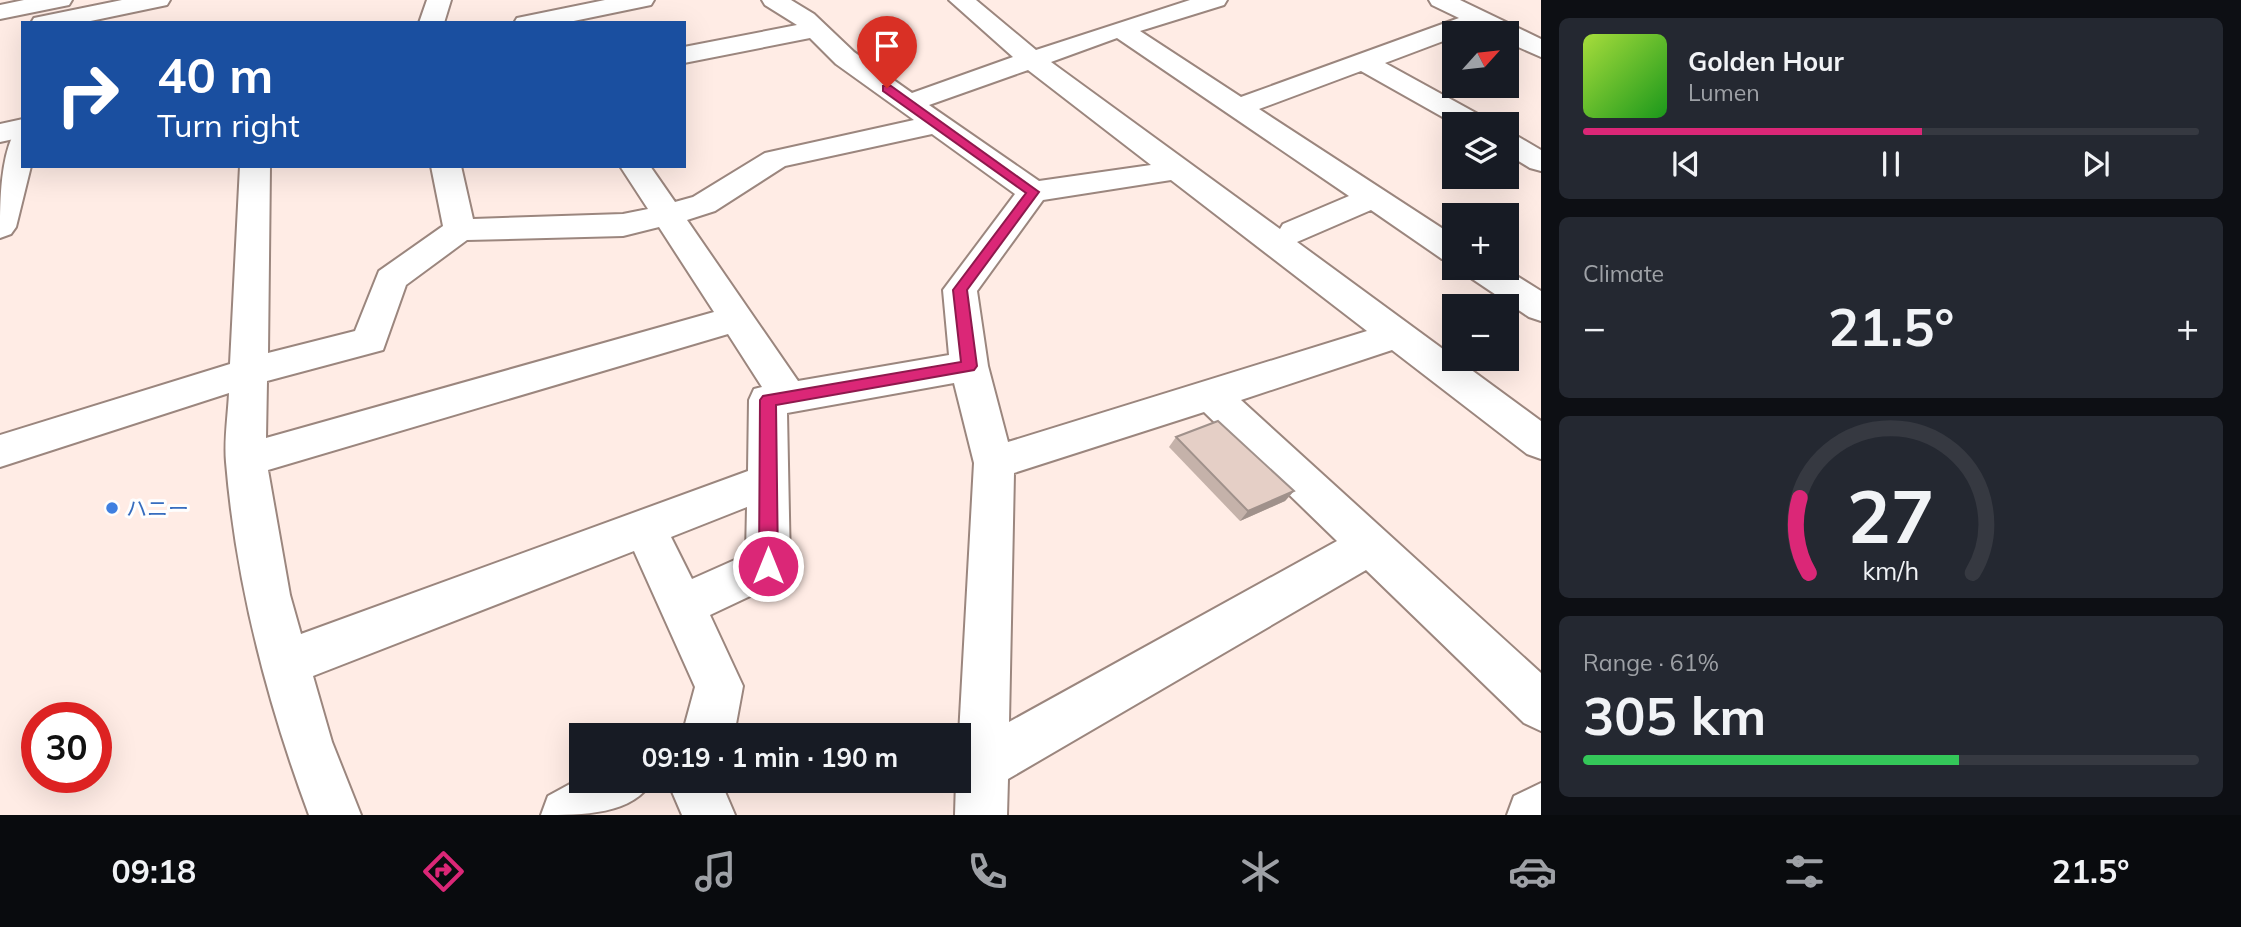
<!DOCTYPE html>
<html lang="en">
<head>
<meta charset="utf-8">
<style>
	body { margin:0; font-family:Mulish,"Noto Sans JP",sans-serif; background:#242831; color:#f1f3f6; height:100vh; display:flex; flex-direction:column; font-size:26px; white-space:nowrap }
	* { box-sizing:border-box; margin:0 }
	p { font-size:23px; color:#9ea1a6 }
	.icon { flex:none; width:38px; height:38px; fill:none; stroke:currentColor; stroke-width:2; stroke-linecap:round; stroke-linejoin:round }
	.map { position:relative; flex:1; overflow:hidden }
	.sheet { display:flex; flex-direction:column; gap:18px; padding:18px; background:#0d0f14; width:700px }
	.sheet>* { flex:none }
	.guide { position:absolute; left:21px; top:21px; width:665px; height:147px; border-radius:0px; box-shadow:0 7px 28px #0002; background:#1a4fa0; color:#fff; overflow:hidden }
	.needle { width:46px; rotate:63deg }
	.fabs { position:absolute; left:1442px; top:21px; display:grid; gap:14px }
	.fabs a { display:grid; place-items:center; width:77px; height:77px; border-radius:0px; background:#171b24; box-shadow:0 7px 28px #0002; font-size:35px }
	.speed { position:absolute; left:21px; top:702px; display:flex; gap:14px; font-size:35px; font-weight:700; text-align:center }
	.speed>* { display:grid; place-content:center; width:91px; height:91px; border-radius:50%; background:#171b24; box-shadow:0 7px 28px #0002; line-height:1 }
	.speed .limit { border:10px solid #d22; background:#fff; color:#111 }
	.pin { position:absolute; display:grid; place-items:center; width:60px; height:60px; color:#fff; margin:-72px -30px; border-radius:50% 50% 50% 0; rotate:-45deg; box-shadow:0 0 7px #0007 }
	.pin .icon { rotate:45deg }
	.me { position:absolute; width:77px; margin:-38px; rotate:0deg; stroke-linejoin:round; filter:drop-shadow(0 0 5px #0008) }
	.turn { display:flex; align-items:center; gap:24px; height:147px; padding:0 21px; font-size:32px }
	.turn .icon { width:91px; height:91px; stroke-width:2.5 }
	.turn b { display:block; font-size:49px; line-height:60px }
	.big { font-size:52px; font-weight:700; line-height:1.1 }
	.sheet .card { flex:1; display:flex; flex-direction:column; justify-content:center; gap:10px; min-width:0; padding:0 24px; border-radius:10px; background:#242831 }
	.sheet .dial { align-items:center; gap:0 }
	.dial svg { height:182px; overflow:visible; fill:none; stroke:#363941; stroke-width:7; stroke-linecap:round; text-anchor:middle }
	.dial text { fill:#f1f3f6; stroke:none }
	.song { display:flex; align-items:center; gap:21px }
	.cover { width:84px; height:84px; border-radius:10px; background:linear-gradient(135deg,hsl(80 70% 55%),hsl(120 70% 35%)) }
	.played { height:7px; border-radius:4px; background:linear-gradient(90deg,#db2777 55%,#363941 55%) }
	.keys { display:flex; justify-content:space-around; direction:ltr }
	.heat { display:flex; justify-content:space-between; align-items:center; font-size:38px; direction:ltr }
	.charge { height:10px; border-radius:5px; background:linear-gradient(90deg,#34c759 61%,#363941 0) }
	.trip { position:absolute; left:569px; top:723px; width:402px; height:70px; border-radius:0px; background:#171b24; box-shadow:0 7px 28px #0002; font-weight:700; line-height:70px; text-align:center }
	.dock { display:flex; height:112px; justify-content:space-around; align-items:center; background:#090b0e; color:#9ea1a6 }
	.dock .icon { width:49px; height:49px }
	.dock .current { color:#db2777 }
	.dock b { font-size:32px; color:#f1f3f6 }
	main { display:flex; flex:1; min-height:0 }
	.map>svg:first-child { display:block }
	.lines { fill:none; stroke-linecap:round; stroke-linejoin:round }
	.minor-casing { stroke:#9b867e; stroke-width:4 }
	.major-casing { stroke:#9b867e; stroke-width:4 }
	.highway-casing { stroke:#9b867e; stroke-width:4 }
	.minor { fill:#fff; fill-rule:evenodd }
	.major { fill:#fff; fill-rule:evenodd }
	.highway { fill:#fff; fill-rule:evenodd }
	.wall { fill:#c5b2aa }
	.shaded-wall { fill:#a0918b }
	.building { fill:#e5cfc6; stroke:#a0918b; stroke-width:2 }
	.route { fill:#db2777; stroke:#8e194d; stroke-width:2 }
	.shop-dot { fill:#3f7fe0; stroke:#fefefe; stroke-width:2.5 }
	.labels { text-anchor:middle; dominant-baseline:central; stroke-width:6; stroke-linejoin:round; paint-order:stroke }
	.shop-label { font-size:21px; fill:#366cbe; stroke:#fefefe; text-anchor:start }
</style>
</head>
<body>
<main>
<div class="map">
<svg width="1541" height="815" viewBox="0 0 1541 815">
	<rect width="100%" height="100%" fill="#ffece5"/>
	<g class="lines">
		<!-- minor casing -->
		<g class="minor-casing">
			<path id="minor" d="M427 0H451L444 23H419Z
				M605 0H654L651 5 564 23H514L517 18Z
				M762 0H791L814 14 854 52 912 93 1013 57 949 0H976L1036 50 1190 0H1227L1224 5 1140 31 1241 97 1459 18 1432 5 1429 0H1460L1541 39V57L1507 42V33H1489L1479 28 1465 33H1454V37L1385 63 1485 118 1489 124H1455L1361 71 1259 109 1454 236V262L1442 259 1371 210 1297 242 1541 421V459L1527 454 1392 350 1241 400 1541 673V731L1524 723 1366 570 1008 779 1007 815H955L956 780H959V735L974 463 954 383 787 413 790 566 784 580 710 615 743 686 734 735H682L695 687 634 551 313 676 332 742 361 815H309C267 702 236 583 226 462 224 440 228 415 229 393L0 467V435L230 364 240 166H270L268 353 355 331 379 271 443 226 431 166H461L473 219 623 214 648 209 620 166H650L675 202 693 197 765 153 914 120 836 64 810 38 684 63V47L797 25 765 5ZM1117 38 1349 196 1283 224 1280 229 1051 62ZM1028 70 1151 165 1039 181 929 105ZM932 134 1015 194 943 290 949 355 798 381 687 220 715 211 785 166ZM1171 180 1367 331 1008 442 988 366 977 291 1043 200ZM659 227 714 312 266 438 267 381 383 350 406 285 467 240 623 236ZM728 334 762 387 754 389 749 400 748 471 301 634 290 595 268 470ZM1204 412 1337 541 1009 722 1014 473ZM747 507 746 555 692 579 671 537Z
				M23 119V137L0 142V124Z
				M1507 133 1517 136 1541 150V171L1530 168 1507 154Z
				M1463 268H1504L1541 291V321L1529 317 1468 276Z
				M581 778V780H653C633 815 583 815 541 815L548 796Z
				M667 780H720L735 815H682Z
				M1541 783V815H1507L1514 796Z"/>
		</g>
		<!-- major casing -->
		<g class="major-casing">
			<path id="major" d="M23 132V166H31L16 227 11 234 0 238C0 205 0 163 13 135Z"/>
		</g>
		<!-- highway casing -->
		<g class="highway-casing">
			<path id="highway" d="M24 0H72L69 5 0 19V5Z
				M122 0H170L167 5 81 23H31L34 18Z"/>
		</g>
		<!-- minor -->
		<use href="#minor" class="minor"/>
		<!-- major -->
		<use href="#major" class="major"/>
		<!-- highway -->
		<use href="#highway" class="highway"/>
	</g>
	<!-- wall -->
	<path class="wall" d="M1176 437 1294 491 1285 501 1240 521 1169 447Z"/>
	<!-- shaded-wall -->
	<path class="shaded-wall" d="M1294 491 1285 501 1240 521 1248 511Z"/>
	<!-- building -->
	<path class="building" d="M1218 421 1294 491 1248 511 1176 437Z"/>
	<!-- route -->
	<path class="route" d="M883 86H891L1039 192 967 290 977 366 974 370 776 405 778 566 775 572 768 574 762 572 759 566 760 400 763 396 961 362 953 290 1026 193 883 91Z"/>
	<!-- markers -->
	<circle class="shop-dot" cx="112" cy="508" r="7"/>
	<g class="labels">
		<!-- shop labels -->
		<g class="shop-label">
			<text x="126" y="508">ハニー</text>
		</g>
	</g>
</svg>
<div class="fabs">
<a><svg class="needle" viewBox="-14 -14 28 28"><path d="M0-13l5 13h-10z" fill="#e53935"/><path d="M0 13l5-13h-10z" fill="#9ea1a6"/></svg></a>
<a><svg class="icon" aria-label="layers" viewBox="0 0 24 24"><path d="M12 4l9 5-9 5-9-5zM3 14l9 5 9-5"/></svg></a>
<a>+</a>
<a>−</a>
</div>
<div class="speed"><div class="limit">30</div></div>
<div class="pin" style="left:887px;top:88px;background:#d93025"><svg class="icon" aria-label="arrive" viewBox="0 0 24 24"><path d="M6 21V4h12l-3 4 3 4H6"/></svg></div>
<svg class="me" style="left:768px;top:566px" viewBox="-20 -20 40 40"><circle r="17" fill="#db2777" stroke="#fff" stroke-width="3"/><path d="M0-11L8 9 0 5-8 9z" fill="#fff"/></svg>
<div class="trip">09:19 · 1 min · 190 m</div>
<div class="guide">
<div class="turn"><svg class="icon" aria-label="right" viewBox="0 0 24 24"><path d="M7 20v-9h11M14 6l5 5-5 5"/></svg><div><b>40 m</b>Turn right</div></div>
</div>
</div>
<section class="sheet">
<div class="card">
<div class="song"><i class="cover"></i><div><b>Golden Hour</b><p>Lumen</p></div></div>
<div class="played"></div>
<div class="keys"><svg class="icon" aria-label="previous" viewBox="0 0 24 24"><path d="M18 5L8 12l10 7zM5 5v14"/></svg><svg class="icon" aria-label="pause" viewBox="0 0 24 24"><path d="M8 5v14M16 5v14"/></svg><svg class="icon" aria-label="next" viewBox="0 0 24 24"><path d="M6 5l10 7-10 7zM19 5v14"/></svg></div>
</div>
<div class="card"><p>Climate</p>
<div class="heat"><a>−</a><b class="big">21.5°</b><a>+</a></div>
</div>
<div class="card dial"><svg viewBox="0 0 100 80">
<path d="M14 69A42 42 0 1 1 86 69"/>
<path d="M14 69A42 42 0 0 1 10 36" stroke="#db2777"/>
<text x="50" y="56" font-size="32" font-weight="700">27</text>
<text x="50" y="72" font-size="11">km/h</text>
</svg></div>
<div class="card"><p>Range · 61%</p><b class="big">305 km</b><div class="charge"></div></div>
</section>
</main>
<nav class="dock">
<b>09:18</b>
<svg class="icon current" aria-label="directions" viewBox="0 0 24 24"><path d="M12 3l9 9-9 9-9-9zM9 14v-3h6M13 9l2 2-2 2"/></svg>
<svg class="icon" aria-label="music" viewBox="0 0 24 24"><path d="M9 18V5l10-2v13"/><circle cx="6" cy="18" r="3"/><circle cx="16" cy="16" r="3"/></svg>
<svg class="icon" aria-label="phone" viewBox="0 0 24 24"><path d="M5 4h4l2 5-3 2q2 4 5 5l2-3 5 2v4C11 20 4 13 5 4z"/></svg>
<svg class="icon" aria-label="climate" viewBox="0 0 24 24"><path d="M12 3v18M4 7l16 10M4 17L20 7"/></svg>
<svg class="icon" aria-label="car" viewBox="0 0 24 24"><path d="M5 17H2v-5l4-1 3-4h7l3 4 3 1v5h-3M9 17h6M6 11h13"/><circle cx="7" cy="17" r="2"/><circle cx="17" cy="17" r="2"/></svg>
<svg class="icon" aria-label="filters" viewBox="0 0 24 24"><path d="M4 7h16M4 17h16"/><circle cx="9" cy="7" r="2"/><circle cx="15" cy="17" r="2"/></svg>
<b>21.5°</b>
</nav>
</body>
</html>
